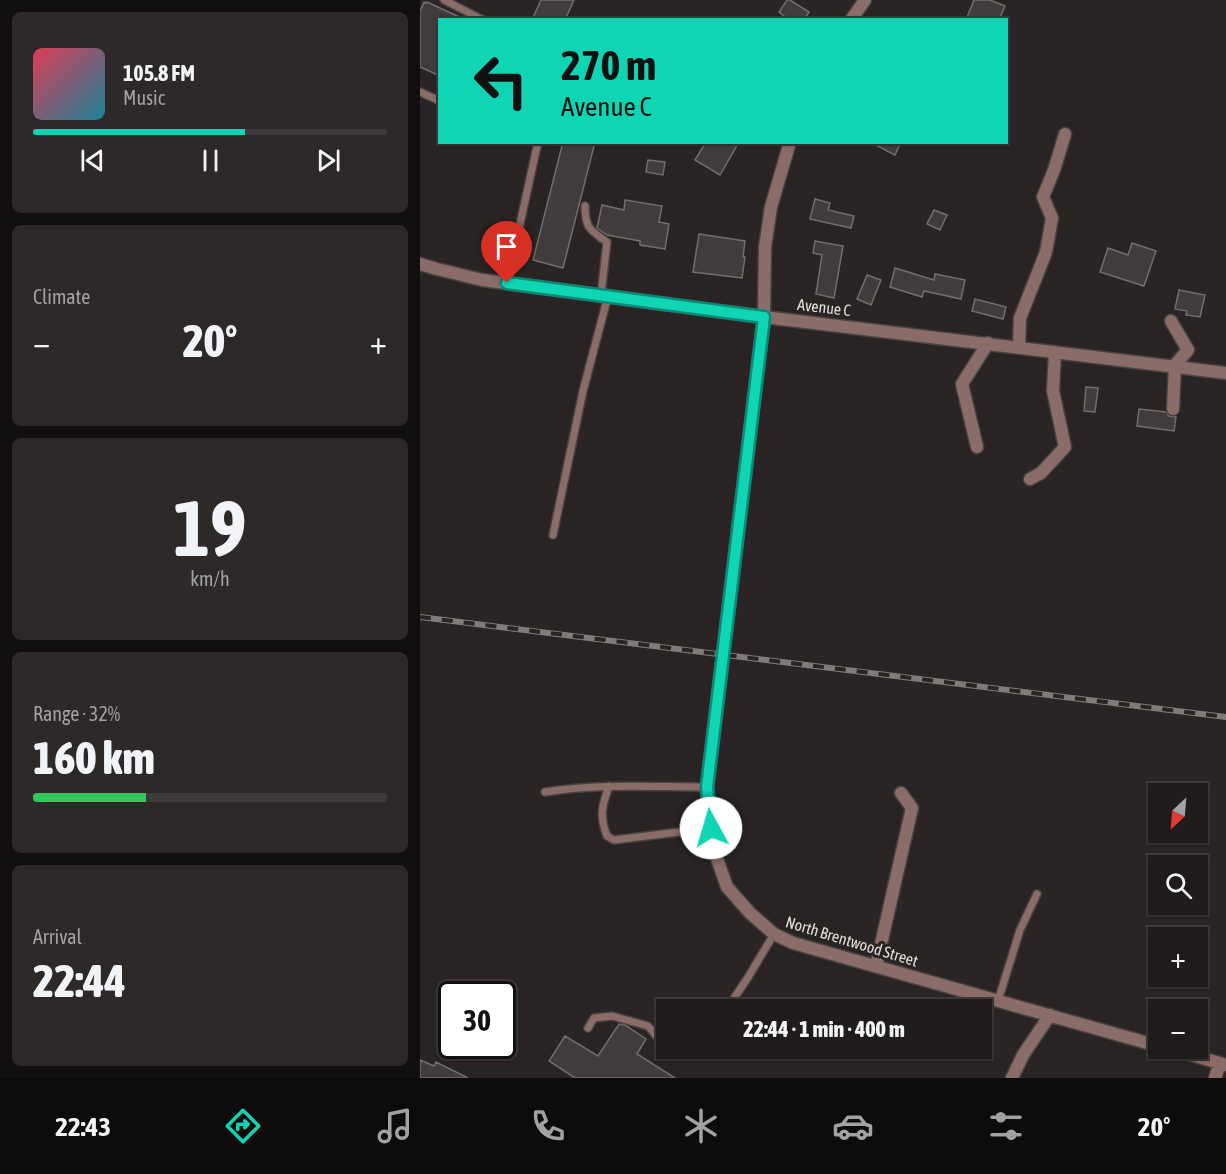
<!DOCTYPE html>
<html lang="en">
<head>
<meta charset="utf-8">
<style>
	body { margin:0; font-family:"Asap Condensed",sans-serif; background:#2d2928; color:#f1f3f6; height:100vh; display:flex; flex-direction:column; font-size:22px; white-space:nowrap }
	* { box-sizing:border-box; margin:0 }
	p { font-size:20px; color:#a2a1a3 }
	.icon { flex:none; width:33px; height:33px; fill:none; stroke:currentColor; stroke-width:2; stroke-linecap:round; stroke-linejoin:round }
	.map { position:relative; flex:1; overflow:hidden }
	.sheet { display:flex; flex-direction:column; gap:12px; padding:12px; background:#120f0f; width:420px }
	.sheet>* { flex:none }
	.guide { position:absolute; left:18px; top:18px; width:570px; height:126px; border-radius:0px; box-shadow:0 2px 4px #0004,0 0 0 2px #3d3a3a; background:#0fd5b4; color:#111; overflow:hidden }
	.needle { width:39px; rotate:206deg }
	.fabs { position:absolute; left:728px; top:783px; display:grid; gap:12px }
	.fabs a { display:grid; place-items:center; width:60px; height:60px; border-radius:0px; background:#201c1b; box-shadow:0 2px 4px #0004,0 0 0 2px #3d3a3a; font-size:30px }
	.speed { position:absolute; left:18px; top:981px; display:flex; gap:12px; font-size:30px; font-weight:700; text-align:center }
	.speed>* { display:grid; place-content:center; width:78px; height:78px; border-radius:50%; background:#201c1b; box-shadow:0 2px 4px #0004,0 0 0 2px #3d3a3a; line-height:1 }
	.speed .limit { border:3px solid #111; border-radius:9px; background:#fff; color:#111 }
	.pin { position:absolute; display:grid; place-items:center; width:51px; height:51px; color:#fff; margin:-62px -26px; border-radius:50% 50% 50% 0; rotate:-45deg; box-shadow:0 0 6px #0007 }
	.pin .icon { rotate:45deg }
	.me { position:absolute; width:66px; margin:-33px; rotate:354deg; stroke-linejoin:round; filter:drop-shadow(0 0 4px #0008) }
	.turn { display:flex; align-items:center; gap:21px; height:126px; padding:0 24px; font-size:27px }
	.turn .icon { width:78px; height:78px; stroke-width:2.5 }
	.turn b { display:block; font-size:42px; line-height:51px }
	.big { font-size:45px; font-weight:800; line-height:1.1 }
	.sheet .widget { flex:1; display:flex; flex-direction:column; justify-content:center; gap:9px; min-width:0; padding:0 21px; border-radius:9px; background:#2d2928 }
	.sheet .dial { align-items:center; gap:0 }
	.dial b { font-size:78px; line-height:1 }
	.song { display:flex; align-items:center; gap:18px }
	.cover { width:72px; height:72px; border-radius:9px; background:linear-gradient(135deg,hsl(350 70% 55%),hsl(190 70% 35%)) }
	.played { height:6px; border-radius:3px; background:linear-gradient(90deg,#0fd5b4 60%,#3d3a3a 60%) }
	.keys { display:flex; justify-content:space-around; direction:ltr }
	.heat { display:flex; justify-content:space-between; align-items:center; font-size:33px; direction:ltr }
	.charge { height:9px; border-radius:4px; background:linear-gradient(90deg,#34c759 32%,#3d3a3a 0) }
	.trip { position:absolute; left:236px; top:999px; width:336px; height:60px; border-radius:0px; background:#201c1b; box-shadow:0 2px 4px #0004,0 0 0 2px #3d3a3a; font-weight:800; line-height:60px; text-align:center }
	.tab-bar { display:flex; height:96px; justify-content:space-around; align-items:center; background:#0d0b0b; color:#a2a1a3 }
	.tab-bar .icon { width:42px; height:42px }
	.tab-bar .current { color:#0fd5b4 }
	.tab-bar b { font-size:27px; color:#f1f3f6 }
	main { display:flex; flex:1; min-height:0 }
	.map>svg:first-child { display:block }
	.building { fill:#423d3c; stroke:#736d6d; stroke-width:1.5 }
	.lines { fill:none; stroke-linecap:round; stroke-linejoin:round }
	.lane-casing { stroke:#474241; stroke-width:10 }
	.street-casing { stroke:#474241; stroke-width:15 }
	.lane { stroke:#8a6c69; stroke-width:7 }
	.street { stroke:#8a6c69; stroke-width:12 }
	.rail-casing { stroke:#807c7b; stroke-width:6 }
	.rail { stroke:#2a2524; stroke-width:4; stroke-dasharray:11; stroke-linecap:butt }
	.route-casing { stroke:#0a8a75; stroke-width:15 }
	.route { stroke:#0fd5b4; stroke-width:10 }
	.labels { text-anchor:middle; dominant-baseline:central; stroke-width:6; stroke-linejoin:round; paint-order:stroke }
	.street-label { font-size:16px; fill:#e0dddc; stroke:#2a2524 }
</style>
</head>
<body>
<main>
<section class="sheet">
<div class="widget">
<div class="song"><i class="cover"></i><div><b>105.8 FM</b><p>Music</p></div></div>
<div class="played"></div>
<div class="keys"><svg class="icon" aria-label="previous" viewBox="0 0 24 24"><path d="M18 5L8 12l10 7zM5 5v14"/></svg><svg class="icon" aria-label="pause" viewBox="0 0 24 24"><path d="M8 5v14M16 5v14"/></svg><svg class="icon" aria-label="next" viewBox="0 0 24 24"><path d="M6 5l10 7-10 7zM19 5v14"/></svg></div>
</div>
<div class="widget"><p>Climate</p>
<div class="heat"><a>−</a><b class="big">20°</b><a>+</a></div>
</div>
<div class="widget dial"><b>19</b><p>km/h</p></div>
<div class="widget"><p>Range · 32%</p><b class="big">160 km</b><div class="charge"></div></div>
<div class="widget"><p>Arrival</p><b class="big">22:44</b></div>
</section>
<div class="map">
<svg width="806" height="1078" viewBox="0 0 806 1078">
	<rect width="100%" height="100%" fill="#2a2524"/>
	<!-- building -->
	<path class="building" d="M121 0H154L145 20H112Z
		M367 0H370L389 12 384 20H362L364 16 359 12Z
		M554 0H570L585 6 579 20H546Z
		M4 2 6 3 7 2 46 20H20V76L0 67V11Z
		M143 142H175L143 268 113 260Z
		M286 142H319L300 175 275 160Z
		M450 142H481L475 155Z
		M228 160 245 162 243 175 226 172Z
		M395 199 410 203 408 210 434 216 431 228 390 219Z
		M205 200 242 206 239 222 249 224 245 249 220 245V241L187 235 177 228 182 205 204 210Z
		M514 210 527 215 520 230 507 224Z
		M279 234 325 241 323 257H325L322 278 273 272Z
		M395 241 423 246 414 298 396 294 402 255 393 253Z
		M712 243 736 251 724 286 680 272 688 248 708 255Z
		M475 268 514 280 515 274 545 280 541 299 504 291 502 297 470 287Z
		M447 275 461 280 451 305 437 299Z
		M759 290 785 295 780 317 766 315 767 311 755 309Z
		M555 299 586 307 583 319 552 311Z
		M666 387 678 388 675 412 664 411Z
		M719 409 746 412 749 416 756 417 754 431 717 426Z
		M199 1024 205 1025 226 1039 217 1054 255 1078H155L129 1061 145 1036 178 1056Z
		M0 1060 14 1066 16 1062 48 1078H0Z"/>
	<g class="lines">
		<!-- lane casing -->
		<g class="lane-casing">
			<path id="lane" d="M24 0 63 20
				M0 92 20 101
				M165 206C165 228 170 230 187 242L181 295
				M87 283 118 142
				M133 535 163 391 188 296
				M189 786C182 806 179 815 187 836L194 840 291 828
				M125 792C179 783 233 787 287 787
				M578 1001 600 930 617 894
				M306 1010 327 979 354 934
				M168 1028 174 1018 192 1016 228 1026 239 1039 246 1041
				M278 1048H279"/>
		</g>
		<!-- street casing -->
		<g class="street-casing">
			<path id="street" d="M431 20 445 0
				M370 142 351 207 345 247 344 317 287 787 289 820 295 853 307 887 330 913 354 934 373 943 738 1046
				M0 264 17 269 62 280 344 317 806 373
				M751 321 768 350 755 365 753 409
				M599 347 600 318 626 252 632 218 623 197 634 170 645 134
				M557 447 542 384 568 343
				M610 479 621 473 645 447 633 391 635 352
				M456 966 492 808 481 793
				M748 1048 806 1065
				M592 1078 603 1055 630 1015
				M795 1078 800 1063"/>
		</g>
		<!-- lane -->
		<use href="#lane" class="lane"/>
		<!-- street -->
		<use href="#street" class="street"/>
		<!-- rail casing -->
		<g class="rail-casing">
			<path id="rail" d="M0 617 806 717"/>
		</g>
		<!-- rail -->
		<use href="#rail" class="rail"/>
	</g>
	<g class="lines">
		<!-- route casing -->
		<g class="route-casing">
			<path id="route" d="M87 283 344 317 287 787 291 828"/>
		</g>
		<!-- route -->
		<use href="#route" class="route"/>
	</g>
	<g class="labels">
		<!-- street labels -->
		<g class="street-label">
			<text transform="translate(404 307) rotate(7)">Avenue C</text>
			<text transform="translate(432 941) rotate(17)">North Brentwood Street</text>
		</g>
	</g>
</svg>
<div class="fabs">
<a><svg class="needle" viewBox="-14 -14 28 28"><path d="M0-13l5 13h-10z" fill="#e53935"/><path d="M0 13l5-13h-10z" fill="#a2a1a3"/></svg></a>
<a><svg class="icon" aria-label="search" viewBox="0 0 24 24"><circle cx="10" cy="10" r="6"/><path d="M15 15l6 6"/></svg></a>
<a>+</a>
<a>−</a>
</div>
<div class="speed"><div class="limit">30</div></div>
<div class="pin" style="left:87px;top:283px;background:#d93025"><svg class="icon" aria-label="arrive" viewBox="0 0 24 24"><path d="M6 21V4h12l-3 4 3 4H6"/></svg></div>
<svg class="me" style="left:291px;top:828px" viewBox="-20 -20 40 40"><circle r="19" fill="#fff"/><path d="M0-13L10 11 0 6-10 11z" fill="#0fd5b4"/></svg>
<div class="trip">22:44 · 1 min · 400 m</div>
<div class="guide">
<div class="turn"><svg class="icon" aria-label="left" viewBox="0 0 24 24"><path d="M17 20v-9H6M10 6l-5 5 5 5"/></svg><div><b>270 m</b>Avenue C</div></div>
</div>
</div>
</main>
<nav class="tab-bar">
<b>22:43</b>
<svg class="icon current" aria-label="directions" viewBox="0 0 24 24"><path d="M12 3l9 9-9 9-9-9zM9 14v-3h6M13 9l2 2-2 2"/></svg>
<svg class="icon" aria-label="music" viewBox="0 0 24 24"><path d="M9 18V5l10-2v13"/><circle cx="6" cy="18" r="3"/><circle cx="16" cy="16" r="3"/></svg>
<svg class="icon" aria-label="phone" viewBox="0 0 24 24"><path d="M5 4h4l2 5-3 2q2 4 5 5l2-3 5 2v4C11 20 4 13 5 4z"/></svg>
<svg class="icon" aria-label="climate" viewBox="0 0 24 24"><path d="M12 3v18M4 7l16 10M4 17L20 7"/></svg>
<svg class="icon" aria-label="car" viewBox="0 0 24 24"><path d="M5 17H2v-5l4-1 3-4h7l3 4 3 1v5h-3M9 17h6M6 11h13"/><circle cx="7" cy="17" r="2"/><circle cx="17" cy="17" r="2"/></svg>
<svg class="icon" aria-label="filters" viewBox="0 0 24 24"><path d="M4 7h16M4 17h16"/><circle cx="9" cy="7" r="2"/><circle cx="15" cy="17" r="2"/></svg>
<b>20°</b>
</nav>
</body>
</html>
